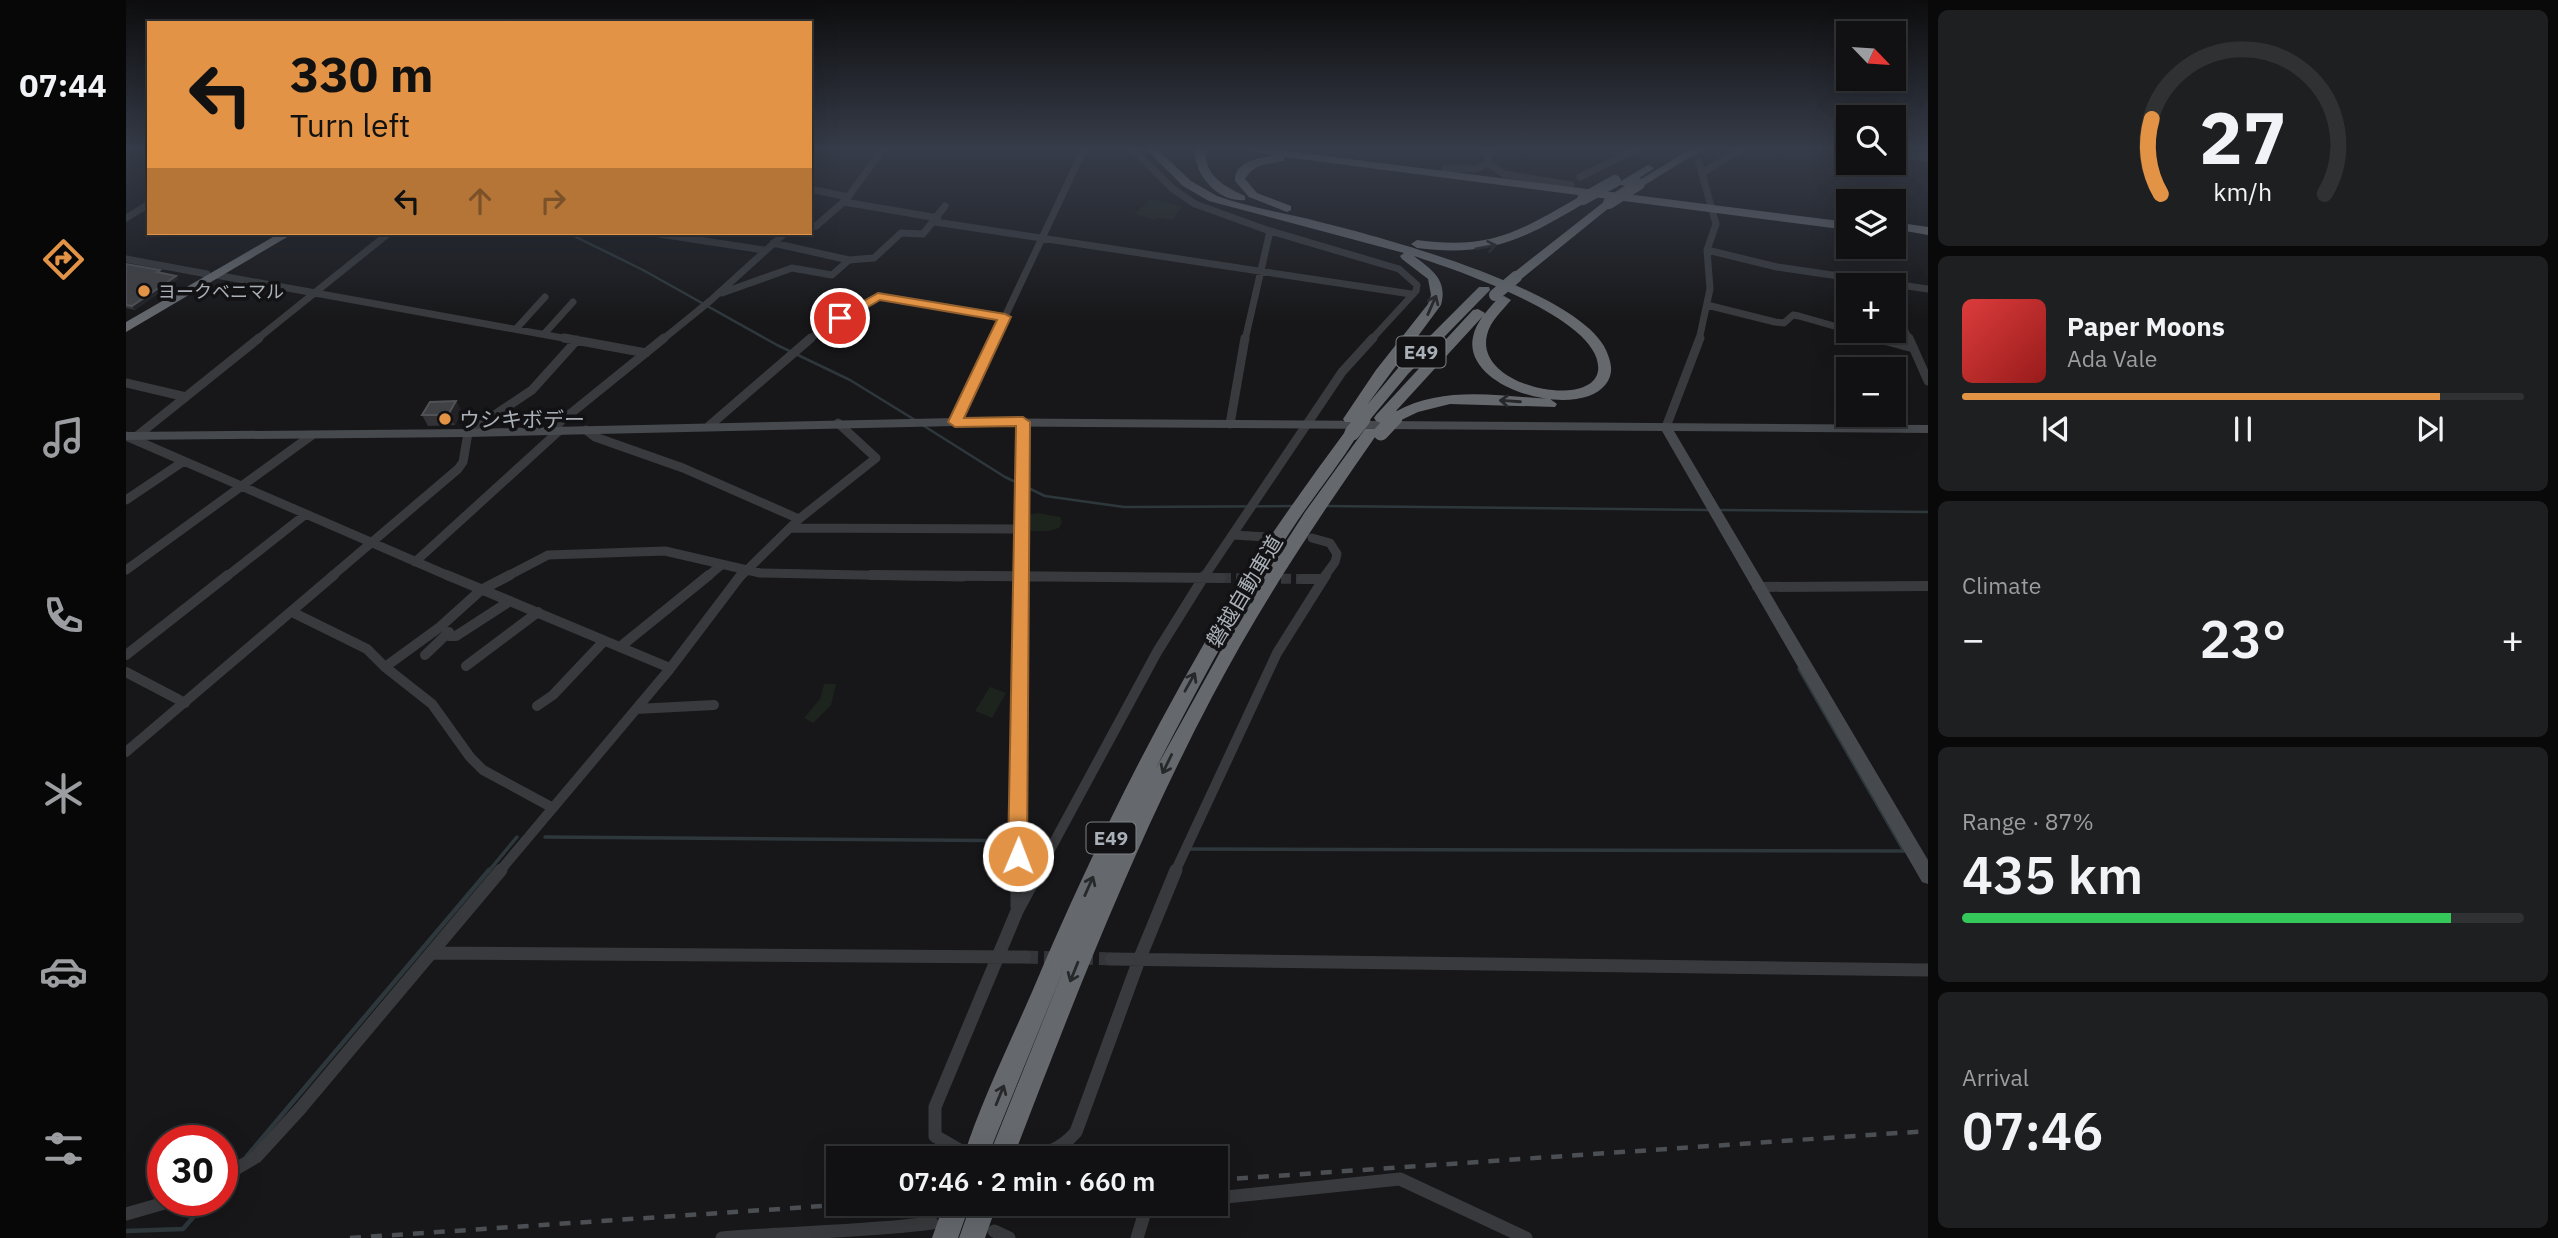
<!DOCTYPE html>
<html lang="en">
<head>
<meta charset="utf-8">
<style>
	body { margin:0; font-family:"IBM Plex Sans","Noto Sans JP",sans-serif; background:#1e1f21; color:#f1f3f6; height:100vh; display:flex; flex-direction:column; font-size:26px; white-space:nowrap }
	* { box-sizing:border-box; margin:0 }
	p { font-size:23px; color:#9c9da0 }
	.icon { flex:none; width:38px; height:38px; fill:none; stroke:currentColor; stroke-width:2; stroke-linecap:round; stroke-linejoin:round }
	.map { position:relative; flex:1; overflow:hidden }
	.details { display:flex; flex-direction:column; gap:10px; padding:10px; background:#09090a; width:630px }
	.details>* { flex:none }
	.banner { position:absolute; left:21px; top:21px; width:665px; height:214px; border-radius:0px; box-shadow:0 7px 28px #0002,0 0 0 2px #303133; background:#e29345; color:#111; overflow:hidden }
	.needle { width:46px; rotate:115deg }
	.controls { position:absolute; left:1710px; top:21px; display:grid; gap:14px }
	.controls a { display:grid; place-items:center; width:70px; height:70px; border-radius:0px; background:#111113; box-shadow:0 7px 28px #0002,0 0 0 2px #303133; font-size:35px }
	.speed { position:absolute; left:21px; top:1125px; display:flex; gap:14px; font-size:35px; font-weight:700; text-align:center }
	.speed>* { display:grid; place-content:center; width:91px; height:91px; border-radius:50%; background:#111113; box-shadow:0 7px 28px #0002,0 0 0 2px #303133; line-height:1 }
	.speed .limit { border:10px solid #d22; background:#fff; color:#111 }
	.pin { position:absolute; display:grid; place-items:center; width:60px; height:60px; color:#fff; margin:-30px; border:4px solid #fff; border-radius:50%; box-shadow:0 2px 7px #0007 }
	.me { position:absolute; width:77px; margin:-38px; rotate:1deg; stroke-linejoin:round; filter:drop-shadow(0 0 5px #0008) }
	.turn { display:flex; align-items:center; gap:24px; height:147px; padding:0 28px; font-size:32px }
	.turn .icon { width:91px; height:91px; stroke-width:2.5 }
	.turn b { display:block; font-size:49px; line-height:60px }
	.lanes { display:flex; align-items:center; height:66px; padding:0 28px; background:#0003; justify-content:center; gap:35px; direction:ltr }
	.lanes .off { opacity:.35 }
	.big { font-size:52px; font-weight:600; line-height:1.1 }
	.details .tile { flex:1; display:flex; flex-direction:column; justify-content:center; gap:10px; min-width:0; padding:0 24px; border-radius:10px; background:#1e1f21 }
	.details .dial { align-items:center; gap:0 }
	.dial svg { height:182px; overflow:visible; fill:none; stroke:#303133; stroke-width:7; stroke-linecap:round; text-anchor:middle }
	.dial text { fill:#f1f3f6; stroke:none }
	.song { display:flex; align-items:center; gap:21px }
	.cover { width:84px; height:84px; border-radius:10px; background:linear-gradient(135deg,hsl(0 70% 55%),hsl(0 70% 35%)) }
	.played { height:7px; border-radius:4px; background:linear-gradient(90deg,#e29345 85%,#303133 85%) }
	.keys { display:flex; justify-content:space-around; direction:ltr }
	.heat { display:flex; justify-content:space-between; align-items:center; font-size:38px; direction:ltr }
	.charge { height:10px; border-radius:5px; background:linear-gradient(90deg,#34c759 87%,#303133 0) }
	.trip { position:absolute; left:700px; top:1146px; width:402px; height:70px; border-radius:0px; background:#111113; box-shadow:0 7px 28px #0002,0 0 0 2px #303133; font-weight:600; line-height:70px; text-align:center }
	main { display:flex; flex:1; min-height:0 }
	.dock { display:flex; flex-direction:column; width:126px; justify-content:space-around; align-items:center; background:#070708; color:#9c9da0 }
	.dock .icon { width:49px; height:49px }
	.dock .on { color:#e29345 }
	.dock b { font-size:32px; color:#f1f3f6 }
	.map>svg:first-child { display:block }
	.green { fill:#1d231d }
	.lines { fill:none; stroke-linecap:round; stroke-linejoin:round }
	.stream-far2 { stroke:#2e383c; stroke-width:2.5 }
	.stream-far1 { stroke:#2e383c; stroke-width:3.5 }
	.stream { stroke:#2e383c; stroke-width:4.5 }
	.street-tunnel-far2 { stroke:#343639; stroke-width:7; stroke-dasharray:7 3.5; stroke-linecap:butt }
	.street-tunnel-far1 { stroke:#343639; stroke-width:10; stroke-dasharray:10 5; stroke-linecap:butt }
	.street-tunnel { stroke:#343639; stroke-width:13; stroke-dasharray:13 6; stroke-linecap:butt }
	.street-far3 { stroke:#383a3d; stroke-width:7 }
	.street-far2 { stroke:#383a3d; stroke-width:9 }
	.street-far1 { stroke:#383a3d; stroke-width:10 }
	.street { stroke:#383a3d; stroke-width:13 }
	.secondary { fill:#46494d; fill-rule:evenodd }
	.highway { fill:#65696e; fill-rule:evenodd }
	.rail { stroke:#4b4e52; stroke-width:4.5; stroke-dasharray:11 10; stroke-linecap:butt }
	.highway-bridge-far1 { stroke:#65696e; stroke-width:12 }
	.highway-bridge { stroke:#65696e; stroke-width:15 }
	.wall { fill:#333337 }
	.shaded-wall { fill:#222225 }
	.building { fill:#404144; stroke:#505256; stroke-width:2 }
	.oneway { stroke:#27282a }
	.route { fill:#e29345; stroke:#93602d; stroke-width:2 }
	.poi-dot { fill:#e29345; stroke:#121214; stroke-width:2.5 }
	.labels { text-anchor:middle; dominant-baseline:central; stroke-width:7; stroke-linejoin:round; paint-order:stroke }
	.far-poi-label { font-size:18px; fill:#aab0b7; stroke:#121214; text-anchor:start }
	.shield { fill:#121214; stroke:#7c8186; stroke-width:2 }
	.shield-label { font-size:19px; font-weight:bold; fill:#aab0b7 }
	.poi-label { font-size:21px; fill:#aab0b7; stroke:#121214; text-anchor:start }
	.street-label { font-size:21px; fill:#aab0b7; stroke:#121214 }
</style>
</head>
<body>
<main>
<nav class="dock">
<b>07:44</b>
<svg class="icon on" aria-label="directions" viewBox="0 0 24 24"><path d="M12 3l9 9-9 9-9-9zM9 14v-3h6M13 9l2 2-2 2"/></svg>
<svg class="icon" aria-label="music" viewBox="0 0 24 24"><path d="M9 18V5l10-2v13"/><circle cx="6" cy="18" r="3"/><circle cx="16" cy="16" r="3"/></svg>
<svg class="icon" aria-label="phone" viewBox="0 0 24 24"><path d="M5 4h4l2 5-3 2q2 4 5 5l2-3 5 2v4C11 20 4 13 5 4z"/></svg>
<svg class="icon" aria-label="climate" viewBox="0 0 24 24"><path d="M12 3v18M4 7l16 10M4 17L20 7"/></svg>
<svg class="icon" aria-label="car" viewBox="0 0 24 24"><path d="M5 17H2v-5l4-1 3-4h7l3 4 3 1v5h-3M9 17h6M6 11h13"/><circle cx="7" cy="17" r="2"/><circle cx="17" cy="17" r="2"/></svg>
<svg class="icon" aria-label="filters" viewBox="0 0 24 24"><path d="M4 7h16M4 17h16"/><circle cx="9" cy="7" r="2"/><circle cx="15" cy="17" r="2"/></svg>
</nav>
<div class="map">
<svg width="1802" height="1238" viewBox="0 0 1802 1238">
	<rect width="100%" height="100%" fill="#171719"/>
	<!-- green -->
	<path class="green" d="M1024 199 1056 206 1047 220 1033 218 1029 220 1009 214Z
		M912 513 934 517 936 522 933 528 922 531H902V515Z
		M698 684H710L705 705 687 723 678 718 694 699Z
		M864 687 880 693 866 718 849 711Z"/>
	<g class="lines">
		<!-- stream-far2 -->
		<path class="stream-far2" d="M442 233 517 270 651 345 724 380 789 420
			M798 426 879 477 919 496 998 507 1170 506
			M1199 506 1583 510
			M1591 510 1802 512"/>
		<!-- stream-far1 -->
		<path class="stream-far1" d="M419 837 919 841
			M1063 849 1778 851 1673 669
			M362 872 391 837"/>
		<!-- stream -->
		<path class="stream" d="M121 1156 363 870
			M0 1231 57 1229 82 1200"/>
		<!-- street-tunnel-far2 -->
		<path class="street-tunnel-far2" d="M1568 149 1573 163"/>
		<!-- street-tunnel-far1 -->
		<path class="street-tunnel-far1" d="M1095 578 1176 579"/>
		<!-- street-tunnel -->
		<path class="street-tunnel" d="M899 957 932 958
			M954 958 985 959"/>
		<!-- street-far3 -->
		<path class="street-far3" d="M1007 149 1047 189 1069 204 1141 230 1273 269 1291 285 1290 291 1245 340
			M1362 149V163L1378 174 1445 185
			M1768 154 1802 158
			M1573 163 1590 224 1581 250 1584 289 1573 340
			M1319 169H1350L1362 163
			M1576 173 1615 149
			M1454 177 1511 149
			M684 189 722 197 757 149
			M718 202 812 218
			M0 218 23 204
			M809 222 1285 294
			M684 227 690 226 722 198
			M527 233 638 250
			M647 243 723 260
			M1581 250 1651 267 1802 289
			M0 259 81 274
			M90 275 448 340
			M596 293 666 268 706 275 723 260 748 258 775 233 797 234 819 206
			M1581 305 1649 322 1658 323 1667 315 1673 316 1722 330
			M1768 306 1783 340
			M390 329 419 297
			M1723 331 1756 340
			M418 334 447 302
			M130 340 263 233
			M536 340 584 301 659 233
			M683 340 698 327 752 296 879 317
			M868 340 958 149
			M1119 340 1144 231"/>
		<!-- street-far2 -->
		<path class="street-far2" d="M438 338 520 353
			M1750 338 1787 348
			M1783 338 1802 381
			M0 383 60 397
			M829 422 869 338
			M1104 424 1119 338
			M583 426 685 338
			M1540 427 1574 338
			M460 430 469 437 557 468 673 519
			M423 431 538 338
			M0 436 325 577
			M11 436 133 338
			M0 500 58 461
			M664 528 897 529
			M1107 535 1141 537
			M1186 538 1204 543 1211 554 1209 562 1198 577
			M289 562 434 430
			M0 570 186 435
			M100 577 180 514
			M205 577 332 469 337 462 342 433 406 390 451 340
			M380 577 422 555 539 551 634 573 837 577
			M581 577 594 566
			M614 577 673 519 750 458 712 423
			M895 577 897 422
			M1078 577 1216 372 1247 338"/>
		<!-- street-far1 -->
		<path class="street-far1" d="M321 575 544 668
			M745 575 1095 578
			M1176 579H1196
			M1631 587 1802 586
			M166 612 241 649 259 667 306 704 344 757 357 770 427 808
			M322 636H330L384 601
			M494 647 583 575
			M0 655 102 575
			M299 655 323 632
			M340 666 412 612
			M259 667 314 627 355 590 384 575
			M0 672 59 703
			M411 706 427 695 478 641
			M510 709 588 705
			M0 752 208 575
			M373 872 543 670 615 575
			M891 872 895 575
			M912 872 1031 652 1079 575
			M1049 872 1151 653 1200 575"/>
		<!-- street -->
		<path class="street" d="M891 907V870
			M307 953 899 957
			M985 959 1802 970
			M835 1151 809 1136V1107L891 911 913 870
			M894 1154C919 1155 933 1151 950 1132L1013 960 1050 870
			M96 1177 130 1157 174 1109 375 870
			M1090 1198 1274 1179 1400 1238
			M0 1214 49 1200
			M868 1231 883 1238
			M596 1238C666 1232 736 1232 806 1223
			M1011 1238 1019 1212 1030 1204"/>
		<!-- secondary -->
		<path class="secondary" d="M829 418 1802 425V433L1548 431 1802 860V884L1796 882 1536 431 829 426 342 437 0 440V432L342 429Z"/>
		<!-- highway -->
		<path class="highway" d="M1020 149H1031L1065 181 1091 196C1124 208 1160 213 1194 222 1255 237 1462 292 1482 355 1486 366 1487 374 1480 384 1452 421 1336 389 1347 337 1350 321 1363 309 1373 297L1378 296 1385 300C1376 311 1364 321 1361 335 1348 387 1466 410 1472 371 1479 319 1327 269 1288 256 1306 270 1322 280 1315 305L1241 405 1272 368 1353 287H1363L1364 290 1282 374 1242 422H1219L1217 419 1250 370 1302 304 1305 295 1302 279 1276 259 1274 256 1278 253 1083 201 1057 186Z
			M1069 149H1079C1079 176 1096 185 1119 196V200C1092 203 1067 174 1069 149Z
			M1117 149H1144L1722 222V230L1158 157V161C1142 164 1128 163 1119 179L1131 193 1165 206V210L1161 212 1123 197 1109 181C1108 162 1133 157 1149 156Z
			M1565 149H1577L1517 186 1507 184Z
			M1522 165 1528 168 1526 170 1500 186 1490 184Z
			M1453 197 1463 199C1454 207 1441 213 1431 219 1382 247 1347 255 1291 248L1285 244 1291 240C1364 250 1392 232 1453 197Z
			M1479 201 1489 203 1394 280H1386V274Z
			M1768 222 1802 227V235L1768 229Z
			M154 233H168L0 332V322Z
			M1352 309 1359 313 1357 316 1269 412C1317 385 1372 396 1424 399L1431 404 1429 407 1324 404 1292 412 1269 423 1262 419 1255 423 1250 421 1248 418 1250 415 1347 310Z
			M1226 428 1233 433C1214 463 1192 491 1172 520 1118 600 1073 685 1029 770L1124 598 1179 512 1239 429H1249L1251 433 1249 437C1190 521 1134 606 1086 697 1008 845 947 1002 887 1158H862L939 966 861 1158H837C855 1102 882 1047 906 992 963 857 1028 725 1104 600 1139 541 1180 485 1221 429Z
			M818 1204H844L832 1238H806Z
			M845 1204H871L859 1238H833Z"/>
		<!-- rail -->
		<path class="rail" d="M1090 1180 1802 1131
			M224 1238 727 1204"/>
		<!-- highway-bridge-far1 -->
		<path class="highway-bridge-far1" d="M1457 199 1489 181
			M1483 203 1513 184
			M1369 295 1390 277"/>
		<!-- highway-bridge -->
		<path class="highway-bridge" d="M1226 433 1237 419
			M1255 433 1269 418"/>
	</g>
	<!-- wall -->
	<path class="wall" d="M0 264 50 276 52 279 9 310 0 308Z
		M330 401 336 412 329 425 302 426 296 415Z"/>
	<!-- shaded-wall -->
	<path class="shaded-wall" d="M50 276 52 279 9 310 6 306Z
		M330 401 336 412 329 425 322 415Z"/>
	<!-- building -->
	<path class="building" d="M0 264 34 270 31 272 50 276 6 306 0 305Z
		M330 401 322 415H296L304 402Z"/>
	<!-- one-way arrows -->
	<defs><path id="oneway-shaft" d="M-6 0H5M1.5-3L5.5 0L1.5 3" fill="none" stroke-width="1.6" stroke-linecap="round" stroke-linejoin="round" transform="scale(1.75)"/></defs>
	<g class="oneway">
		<use href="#oneway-shaft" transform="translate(1360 247) rotate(-10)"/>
		<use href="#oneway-shaft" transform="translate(1306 305) rotate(-66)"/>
		<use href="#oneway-shaft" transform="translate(1384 401) rotate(-176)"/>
		<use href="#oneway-shaft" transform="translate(1064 682) rotate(-61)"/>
		<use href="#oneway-shaft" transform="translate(1041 764) rotate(116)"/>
		<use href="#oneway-shaft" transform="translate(963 886) rotate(-66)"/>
		<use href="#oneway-shaft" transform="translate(948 972) rotate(112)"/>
		<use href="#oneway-shaft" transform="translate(874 1095) rotate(-68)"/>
	</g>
	<!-- sky -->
	<linearGradient id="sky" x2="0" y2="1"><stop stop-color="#0d0d0e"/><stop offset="0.46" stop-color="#363c49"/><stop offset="1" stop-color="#363c49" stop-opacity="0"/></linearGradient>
	<rect width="1802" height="322" fill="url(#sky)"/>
	<!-- route -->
	<path class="route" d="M752 293 879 314 885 317 838 418 897 417 904 422 901 856 898 862 892 865 885 862 882 856 890 426 829 427 822 422 871 320 754 300 718 321 708 318Z"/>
	<!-- markers -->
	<g class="poi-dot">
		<circle cx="18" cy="291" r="7"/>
		<circle cx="319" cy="419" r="7"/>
	</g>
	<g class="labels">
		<!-- far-poi labels -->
		<g class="far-poi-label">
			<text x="32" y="291">ヨークベニマル</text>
		</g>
		<!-- shield labels -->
		<g class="shield">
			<rect x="1270.5" y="336.5" width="49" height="31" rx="5"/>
			<rect x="960.5" y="822.5" width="49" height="31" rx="5"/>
		</g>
		<g class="shield-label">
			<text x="1295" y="352">E49</text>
			<text x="985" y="838">E49</text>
		</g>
		<!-- poi labels -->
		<g class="poi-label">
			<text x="333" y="419">ウシキボデー</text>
		</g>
		<!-- street labels -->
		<g class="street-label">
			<text transform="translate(1118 591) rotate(-59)">磐越自動車道</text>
		</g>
	</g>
</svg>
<div class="controls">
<a><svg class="needle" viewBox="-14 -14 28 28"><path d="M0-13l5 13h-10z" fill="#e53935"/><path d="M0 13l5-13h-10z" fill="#9c9da0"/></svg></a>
<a><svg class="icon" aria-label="search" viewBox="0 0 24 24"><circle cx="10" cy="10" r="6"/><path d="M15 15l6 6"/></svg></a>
<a><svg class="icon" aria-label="layers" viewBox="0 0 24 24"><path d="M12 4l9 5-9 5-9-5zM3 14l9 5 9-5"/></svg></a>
<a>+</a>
<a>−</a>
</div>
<div class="speed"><div class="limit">30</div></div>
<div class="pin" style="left:714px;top:318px;background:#d93025"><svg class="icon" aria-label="arrive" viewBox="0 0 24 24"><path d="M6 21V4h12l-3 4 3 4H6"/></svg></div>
<svg class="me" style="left:892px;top:856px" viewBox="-20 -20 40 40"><circle r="17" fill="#e29345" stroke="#fff" stroke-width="3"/><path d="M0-11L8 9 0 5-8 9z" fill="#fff"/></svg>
<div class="trip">07:46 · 2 min · 660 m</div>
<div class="banner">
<div class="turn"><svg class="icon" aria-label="left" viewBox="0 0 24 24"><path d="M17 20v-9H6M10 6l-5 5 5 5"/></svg><div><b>330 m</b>Turn left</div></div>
<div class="lanes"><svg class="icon" aria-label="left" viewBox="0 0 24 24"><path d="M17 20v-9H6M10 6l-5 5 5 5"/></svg><svg class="icon off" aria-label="ahead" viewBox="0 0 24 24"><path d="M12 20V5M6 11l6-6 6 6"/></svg><svg class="icon off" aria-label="right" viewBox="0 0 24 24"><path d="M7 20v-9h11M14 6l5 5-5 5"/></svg></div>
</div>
</div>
<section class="details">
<div class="tile dial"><svg viewBox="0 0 100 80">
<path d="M14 69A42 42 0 1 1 86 69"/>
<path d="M14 69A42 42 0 0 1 10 36" stroke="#e29345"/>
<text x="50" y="56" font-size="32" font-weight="700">27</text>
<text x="50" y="72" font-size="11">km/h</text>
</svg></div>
<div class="tile">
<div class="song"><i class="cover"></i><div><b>Paper Moons</b><p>Ada Vale</p></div></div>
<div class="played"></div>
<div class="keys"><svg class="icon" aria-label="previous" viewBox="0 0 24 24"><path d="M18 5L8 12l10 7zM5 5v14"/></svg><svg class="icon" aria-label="pause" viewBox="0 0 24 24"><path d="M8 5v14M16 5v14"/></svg><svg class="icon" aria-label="next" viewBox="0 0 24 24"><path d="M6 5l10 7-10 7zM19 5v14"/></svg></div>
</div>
<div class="tile"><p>Climate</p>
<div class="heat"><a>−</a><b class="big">23°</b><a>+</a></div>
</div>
<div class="tile"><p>Range · 87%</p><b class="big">435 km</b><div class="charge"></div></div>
<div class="tile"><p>Arrival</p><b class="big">07:46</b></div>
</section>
</main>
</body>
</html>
